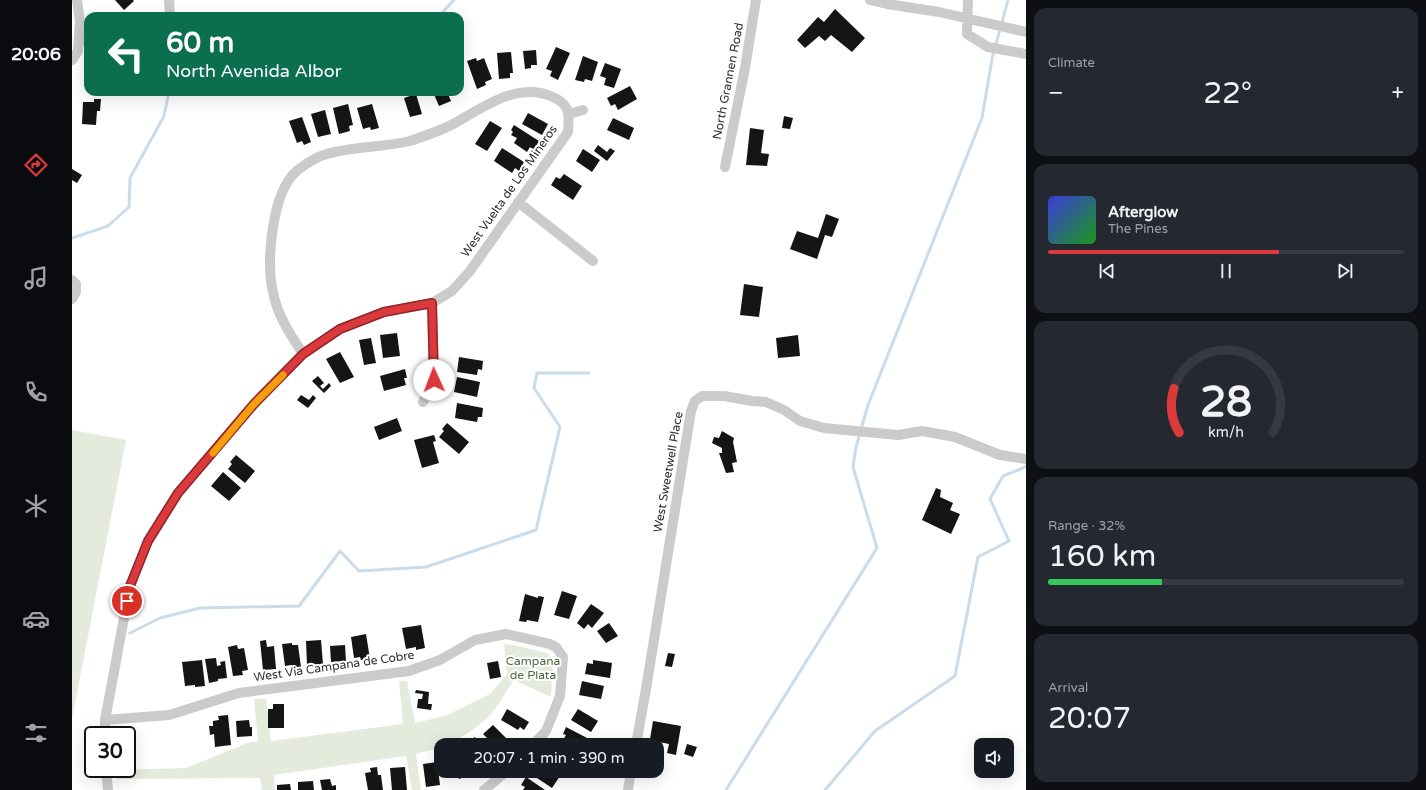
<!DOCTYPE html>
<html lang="en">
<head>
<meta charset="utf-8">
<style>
	body { margin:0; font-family:"Varela Round",sans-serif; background:#242831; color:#f1f3f6; height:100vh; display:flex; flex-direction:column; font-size:15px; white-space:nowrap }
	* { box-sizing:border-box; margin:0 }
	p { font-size:13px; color:#9ea1a6 }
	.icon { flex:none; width:22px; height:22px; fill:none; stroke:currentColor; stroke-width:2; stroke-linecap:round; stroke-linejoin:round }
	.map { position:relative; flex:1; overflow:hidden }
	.sheet { display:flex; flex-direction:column; gap:8px; padding:8px; background:#0d0f14; width:400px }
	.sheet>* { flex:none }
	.guide { position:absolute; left:12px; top:12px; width:380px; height:84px; border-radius:12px; box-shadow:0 4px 16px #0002; background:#0b6e4f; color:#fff; overflow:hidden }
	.fabs { position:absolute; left:902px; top:738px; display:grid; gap:8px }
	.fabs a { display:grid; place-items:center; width:40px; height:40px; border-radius:8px; background:#171b24; box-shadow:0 4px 16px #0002; font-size:20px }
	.speed { position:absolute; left:12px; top:726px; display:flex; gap:8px; font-size:20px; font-weight:700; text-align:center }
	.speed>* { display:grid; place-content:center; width:52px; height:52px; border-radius:50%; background:#171b24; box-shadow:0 4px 16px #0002; line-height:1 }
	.speed .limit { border:2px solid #111; border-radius:6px; background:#fff; color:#111 }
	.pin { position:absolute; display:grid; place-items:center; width:34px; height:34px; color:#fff; margin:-17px; border:2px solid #fff; border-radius:50%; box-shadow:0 1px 4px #0007 }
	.me { position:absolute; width:44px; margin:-22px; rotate:358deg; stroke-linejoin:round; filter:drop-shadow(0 0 3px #0008) }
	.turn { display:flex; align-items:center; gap:14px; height:84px; padding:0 16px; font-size:18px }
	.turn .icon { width:52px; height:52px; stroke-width:2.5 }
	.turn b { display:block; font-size:28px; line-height:34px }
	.big { font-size:30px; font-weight:600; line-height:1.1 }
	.sheet .widget { flex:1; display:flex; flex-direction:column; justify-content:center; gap:6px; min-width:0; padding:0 14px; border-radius:12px; background:#242831 }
	.sheet .dial { align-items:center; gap:0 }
	.dial svg { height:104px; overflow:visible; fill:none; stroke:#363941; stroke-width:7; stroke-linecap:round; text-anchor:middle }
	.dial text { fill:#f1f3f6; stroke:none }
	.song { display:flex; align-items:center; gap:12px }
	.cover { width:48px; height:48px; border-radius:6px; background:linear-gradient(135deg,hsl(240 70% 55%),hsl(120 70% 35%)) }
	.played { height:4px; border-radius:2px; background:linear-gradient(90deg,#dc393d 65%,#363941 65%) }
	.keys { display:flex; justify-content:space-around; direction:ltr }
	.heat { display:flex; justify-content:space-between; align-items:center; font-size:22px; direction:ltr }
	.charge { height:6px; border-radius:3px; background:linear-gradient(90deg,#34c759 32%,#363941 0) }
	.trip { position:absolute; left:362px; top:738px; width:230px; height:40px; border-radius:12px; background:#171b24; box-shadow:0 4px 16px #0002; font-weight:600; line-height:40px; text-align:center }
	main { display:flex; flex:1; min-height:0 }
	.menu { display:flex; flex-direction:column; width:72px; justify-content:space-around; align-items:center; background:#090b0e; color:#9ea1a6 }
	.menu .icon { width:28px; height:28px }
	.menu .active { color:#dc393d }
	.menu b { font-size:18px; color:#f1f3f6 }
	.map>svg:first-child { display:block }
	.green { fill:#e4ebdd }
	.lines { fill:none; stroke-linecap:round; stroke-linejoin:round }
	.stream { stroke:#cadcea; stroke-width:3 }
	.building { fill:#151515 }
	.minor { stroke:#cbcbcb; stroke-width:10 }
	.route-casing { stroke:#8f2528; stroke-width:10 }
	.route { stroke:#dc393d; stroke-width:7 }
	.slow { stroke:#f59e0b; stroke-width:7 }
	.labels { text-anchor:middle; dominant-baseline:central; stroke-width:4; stroke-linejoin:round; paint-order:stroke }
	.street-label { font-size:12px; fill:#2e2e2e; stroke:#fff }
	.park-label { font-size:12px; fill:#4f683e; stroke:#fff }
</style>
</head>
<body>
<main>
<nav class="menu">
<b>20:06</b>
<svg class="icon active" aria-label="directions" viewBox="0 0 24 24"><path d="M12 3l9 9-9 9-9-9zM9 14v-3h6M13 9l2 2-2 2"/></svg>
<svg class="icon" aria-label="music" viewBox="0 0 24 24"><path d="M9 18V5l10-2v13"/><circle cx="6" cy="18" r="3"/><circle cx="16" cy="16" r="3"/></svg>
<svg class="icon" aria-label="phone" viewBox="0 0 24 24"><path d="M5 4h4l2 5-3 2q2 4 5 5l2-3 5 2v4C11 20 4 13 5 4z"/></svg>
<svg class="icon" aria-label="climate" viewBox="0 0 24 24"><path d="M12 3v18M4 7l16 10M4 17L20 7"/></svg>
<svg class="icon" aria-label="car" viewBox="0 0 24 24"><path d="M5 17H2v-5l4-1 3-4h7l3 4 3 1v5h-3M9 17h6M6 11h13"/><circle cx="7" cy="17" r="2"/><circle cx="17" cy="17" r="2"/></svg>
<svg class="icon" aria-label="filters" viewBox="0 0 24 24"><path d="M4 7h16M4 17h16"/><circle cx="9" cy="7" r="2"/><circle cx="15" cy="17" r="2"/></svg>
</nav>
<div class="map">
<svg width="954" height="790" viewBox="0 0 954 790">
	<rect width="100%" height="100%" fill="#fff"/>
	<!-- green -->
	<path class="green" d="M0 430 54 440 0 719Z
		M432 644 442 645 475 653 481 661 479 697 442 680C434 691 428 704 419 714 410 724 382 745 369 745V747L344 754 349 790H340L334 756 202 775 203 790H190L188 778 45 779 44 770 114 768 178 742H186L182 699H194L199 741 331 724 327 681H335L343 723 373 716 418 694 435 674Z"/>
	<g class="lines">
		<!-- stream -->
		<path class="stream" d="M367 16 382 0
			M0 238 36 226 57 207 58 178 92 116 97 92
			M58 633 88 618 128 608 227 606 268 551 287 571 354 567 464 530 488 427 462 388 465 373H517
			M654 790 805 548 781 467 784 447 796 405 910 118 920 59 936 0
			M753 790 803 731 883 676 906 557 937 541 918 499 931 476 949 469 954 466"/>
	</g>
	<!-- building -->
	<path class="building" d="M43 0H61L62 1 52 10Z
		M763 9 793 38 780 52 759 35 753 41 747 36 733 48 725 40 746 17 752 22Z
		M484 47 498 53 486 80 478 76 480 71 474 69Z
		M464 50 465 65H459V68L453 69 451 51Z
		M439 52 441 73H438V78L427 79 425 53Z
		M511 56 526 62 520 81 513 79 512 82 503 80Z
		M404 58 405 61 412 58 420 79 413 82 414 85 405 89 395 61Z
		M533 63 549 69 542 88 532 85 534 78 528 76Z
		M558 86 565 99 546 110 543 104 539 106 535 98Z
		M361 92H375L379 101 367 106Z
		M344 94 350 114 338 117 332 98Z
		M22 99H29L28 111H25L24 125 10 124 11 102H22Z
		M276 104 281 125 277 126 278 131 267 134 261 108Z
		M300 104 307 128 299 130 298 127 291 129 285 108Z
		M253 110 259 134 246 137 239 114Z
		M456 113 476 124 470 135 450 124Z
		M712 116 721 118 718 129 710 128Z
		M230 117 239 142 232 145 230 141 225 143 217 121Z
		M541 118 562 128 557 140 535 130Z
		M418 121 430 128 415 151 403 144Z
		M442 125 467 141 462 150 458 147 455 152 442 143 445 138 439 135 441 132 439 130Z
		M678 128 692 130 689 153 697 154 695 166 674 165Z
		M526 145 535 152 538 148 543 151 535 161 522 151Z
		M430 148 452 162 447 171 443 168 440 173 422 161Z
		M511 149 528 160 520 172 504 161Z
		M0 169 10 175 5 183 0 180Z
		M492 174 510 186 501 200 479 185 484 177 488 179Z
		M754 214 767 219 760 237 753 235 745 259 718 249 725 231 746 238Z
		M672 284 691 287 687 317 668 315Z
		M325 333 328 356 311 358 308 335Z
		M726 335 728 356 706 358 704 338Z
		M299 338 304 363 292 365 287 340Z
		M268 352 282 377 268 383 254 359Z
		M387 357 411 361 410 370 406 369 405 375 385 372Z
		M333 369 335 378H332L334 385 312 391 308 376Z
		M246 376 252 383 248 386 251 389 257 383 259 386 252 393 240 381Z
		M385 377 408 382 405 397 382 392Z
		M229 395 237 400 241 395 244 398 236 408 225 400Z
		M385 403 411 408 410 417H406L405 422 383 418Z
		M325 418 330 431 307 440 302 427Z
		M375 423 397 442 387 454 367 437 372 431 370 429Z
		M650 431 662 438 661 442 665 462 660 463 662 472 654 473 647 453H650V448L640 443 642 437 647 438Z
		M362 435 364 441 361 442 367 463 350 468 342 440Z
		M164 455 183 471 173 483 156 469 160 464 158 462Z
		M151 472 169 488 157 501 139 486Z
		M864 488 869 490 868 497 881 503 878 510 888 514 879 534 850 520Z
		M490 591 505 596 497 619 482 615Z
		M453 594 466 598V596L472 597 466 622 455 620 454 622 447 621Z
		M519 604 532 613 520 628 516 624 512 629 505 623Z
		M537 623 546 636 534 643 525 631Z
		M349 625 353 648 344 650V647L334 649 330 628Z
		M294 634 298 659 289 660 288 657 282 658 279 637Z
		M194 640 195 647 202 646 204 669 191 670 188 641Z
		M249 640 251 664 235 665 234 641Z
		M220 643V645H226L229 667 220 669 219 665 213 666 210 644Z
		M165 645 166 649 172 648 176 670 170 671 171 675 161 676 156 647Z
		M273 645 274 661 259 662 258 646Z
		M596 653 603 654 600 667 593 666Z
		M144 658 145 666 149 665 148 662 153 661 155 678 146 679V681L137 683 133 659Z
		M130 660 133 686 123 687V685L113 686 110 662Z
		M521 660 540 663 538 678 513 674 515 663 521 664Z
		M426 661 429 677 418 679 415 663Z
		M510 681 532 686 529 699 507 695Z
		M344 690 357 692 356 704H360L359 710 345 708 346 699H350L351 694 343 693Z
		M201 704H212V728H196V709H201Z
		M435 709 457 722 452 730 448 727 446 730 429 720Z
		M506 709 526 721 519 732 499 720Z
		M156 715 159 745 143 747 142 734 138 735 137 726H141V721L147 720 146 716Z
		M177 720 178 727H180V736L165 737 164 721Z
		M581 721 609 726 604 755 595 753 597 744 587 742 586 751 585 745H577Z
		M421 725 439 743 437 745H422L411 734Z
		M494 727 517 739 514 745H496L490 742 494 735 491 734Z
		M403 737 408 745H391Z
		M615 744 625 747 621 757 612 754Z
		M365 762 368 785 354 787 351 764Z
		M305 767 306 775H309L311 790H296L293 773 299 772 298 768Z
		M333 767 335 790H320L318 768Z
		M376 771H393L395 776 387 779 385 774 378 776Z
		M465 771H481L488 776 480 788 462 776Z
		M454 777 473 790H451L453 787 449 785Z
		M258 779 260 786 264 785V790H250L248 780Z
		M241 781 242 790H226V782Z
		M218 784 219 790H205V785Z"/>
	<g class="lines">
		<!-- minor -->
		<path class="minor" d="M97 0 98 16
			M798 0 815 4 867 12 954 32
			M896 0 895 34 916 47 954 54
			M7 39 16 42
			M0 60 6 51 8 21 5 0
			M497 114 511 110
			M653 167 673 68 684 0
			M446 202 521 261
			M0 280 4 284V292L0 299
			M351 402 362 380 360 303
			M33 720 97 715 167 693 337 671 368 660 403 640 434 634 478 644 484 647 491 657 488 696 474 731 461 745
			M33 735V720L58 586 76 541 106 493 182 404 231 354 268 329 311 312 360 303 380 291 398 271 496 132C497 115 499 105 481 97 445 81 412 107 381 124 370 130 350 137 338 141 310 148 279 146 252 155 242 158 225 169 219 177 200 201 194 262 201 292 205 315 218 334 231 354
			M564 745 574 689 619 411 623 401 630 396H652L680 401 694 402 712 410 728 421 752 428 826 435 850 431 883 437 928 455 954 459
			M34 769 36 790
			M412 790 435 771
			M556 790 559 771"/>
	</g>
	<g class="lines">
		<!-- route casing -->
		<g class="route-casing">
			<path id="route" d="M55 601 58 586 76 541 106 493 182 404 231 354 268 329 312 312 360 303 362 380"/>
		</g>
		<!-- route -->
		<use href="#route" class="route"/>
		<!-- slow -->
		<path class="slow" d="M141 453 182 404 211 375"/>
	</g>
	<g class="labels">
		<!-- street labels -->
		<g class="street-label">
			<text transform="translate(656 81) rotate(-79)">North Grannen Road</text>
			<text transform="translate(437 191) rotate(-55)">West Vuelta de Los Mineros</text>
			<text transform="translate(596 472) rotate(-80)">West Sweetwell Place</text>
			<text transform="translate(262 666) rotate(-8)">West Via Campana de Cobre</text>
		</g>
		<!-- park labels -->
		<g class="park-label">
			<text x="461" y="661">Campana<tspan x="461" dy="14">de Plata</tspan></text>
		</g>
	</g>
</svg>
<div class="fabs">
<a><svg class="icon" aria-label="sound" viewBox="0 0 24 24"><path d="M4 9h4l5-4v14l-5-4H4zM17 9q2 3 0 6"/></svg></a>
</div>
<div class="speed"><div class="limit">30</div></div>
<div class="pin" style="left:55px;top:601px;background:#d93025"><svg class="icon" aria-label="arrive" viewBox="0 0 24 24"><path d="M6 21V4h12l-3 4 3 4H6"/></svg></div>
<svg class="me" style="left:362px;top:380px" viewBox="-20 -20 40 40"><circle r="19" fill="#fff"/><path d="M0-13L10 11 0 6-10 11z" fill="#dc393d"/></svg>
<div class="trip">20:07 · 1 min · 390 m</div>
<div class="guide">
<div class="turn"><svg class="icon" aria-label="left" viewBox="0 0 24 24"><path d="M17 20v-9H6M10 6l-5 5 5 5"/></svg><div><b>60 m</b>North Avenida Albor</div></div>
</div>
</div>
<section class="sheet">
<div class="widget"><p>Climate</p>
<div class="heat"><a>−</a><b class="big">22°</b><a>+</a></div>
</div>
<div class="widget">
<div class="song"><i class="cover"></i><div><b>Afterglow</b><p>The Pines</p></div></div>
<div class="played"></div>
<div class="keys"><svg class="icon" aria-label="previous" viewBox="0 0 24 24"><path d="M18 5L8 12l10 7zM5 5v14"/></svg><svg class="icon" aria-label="pause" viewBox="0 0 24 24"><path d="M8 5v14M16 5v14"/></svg><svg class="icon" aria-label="next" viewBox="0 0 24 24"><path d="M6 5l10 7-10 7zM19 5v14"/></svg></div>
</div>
<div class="widget dial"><svg viewBox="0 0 100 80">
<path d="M14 69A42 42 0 1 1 86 69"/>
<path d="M14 69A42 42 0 0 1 10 35" stroke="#dc393d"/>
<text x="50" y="56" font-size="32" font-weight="700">28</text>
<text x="50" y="72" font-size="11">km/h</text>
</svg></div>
<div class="widget"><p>Range · 32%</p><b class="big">160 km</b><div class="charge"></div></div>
<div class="widget"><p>Arrival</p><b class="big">20:07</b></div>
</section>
</main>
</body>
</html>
